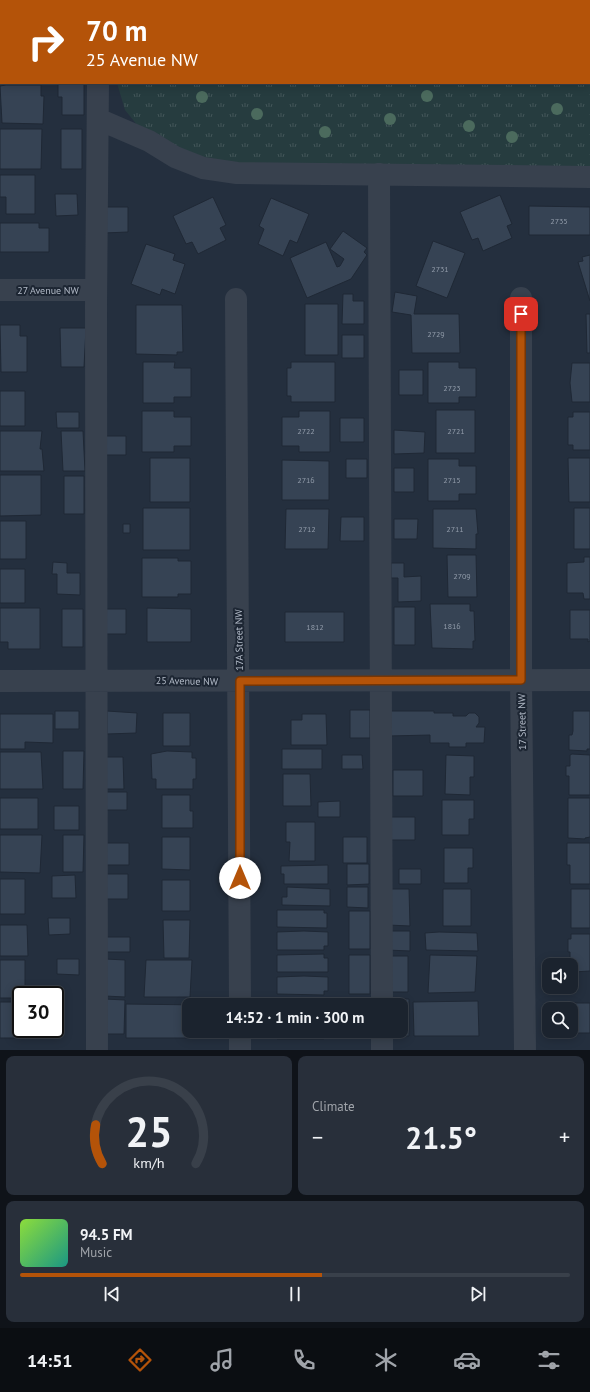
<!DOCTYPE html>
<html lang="en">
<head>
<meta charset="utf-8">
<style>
	body { margin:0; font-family:"PT Sans",sans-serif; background:#282f3a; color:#f1f3f6; height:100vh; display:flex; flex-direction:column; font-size:15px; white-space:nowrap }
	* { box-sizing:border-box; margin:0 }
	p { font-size:13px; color:#a0a4aa }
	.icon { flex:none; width:22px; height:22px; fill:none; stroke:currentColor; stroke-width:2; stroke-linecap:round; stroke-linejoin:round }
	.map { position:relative; height:1050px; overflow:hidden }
	.details { display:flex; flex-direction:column; gap:6px; padding:6px; background:#0f1319; flex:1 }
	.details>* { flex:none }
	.top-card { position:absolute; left:0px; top:0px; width:590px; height:84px; box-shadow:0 2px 10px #0003,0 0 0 1px #39404a; background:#b45309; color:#fff; overflow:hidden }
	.buttons { position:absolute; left:542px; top:958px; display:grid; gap:8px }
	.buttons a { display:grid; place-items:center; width:36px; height:36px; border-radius:8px; background:#1b232e; box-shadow:0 2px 10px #0003,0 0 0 1px #39404a; font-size:20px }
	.speed { position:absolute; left:12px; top:986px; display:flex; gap:8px; font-size:20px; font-weight:700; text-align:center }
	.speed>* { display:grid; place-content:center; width:52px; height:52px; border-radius:50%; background:#1b232e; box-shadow:0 2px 10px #0003,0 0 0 1px #39404a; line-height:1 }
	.speed .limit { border:2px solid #111; border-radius:6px; background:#fff; color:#111 }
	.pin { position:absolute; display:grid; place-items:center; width:34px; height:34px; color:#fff; margin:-17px; border-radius:8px; box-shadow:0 2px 6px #0006 }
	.me { position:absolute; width:44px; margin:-22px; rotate:0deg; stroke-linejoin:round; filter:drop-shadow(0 0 3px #0008) }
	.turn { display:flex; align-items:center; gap:14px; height:84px; padding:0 20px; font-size:18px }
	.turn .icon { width:52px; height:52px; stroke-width:2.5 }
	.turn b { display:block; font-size:28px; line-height:34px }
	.big { font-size:30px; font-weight:600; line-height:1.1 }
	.details .tile { flex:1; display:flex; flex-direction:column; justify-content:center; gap:6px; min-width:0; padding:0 14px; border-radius:8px; background:#282f3a }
	.details .dial { align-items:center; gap:0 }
	.dial svg { height:104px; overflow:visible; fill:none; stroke:#39404a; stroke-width:7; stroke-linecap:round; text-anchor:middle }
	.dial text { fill:#f1f3f6; stroke:none }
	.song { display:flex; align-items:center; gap:12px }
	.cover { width:48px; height:48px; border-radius:6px; background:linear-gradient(135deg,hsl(90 70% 55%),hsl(170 70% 35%)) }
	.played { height:4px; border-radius:2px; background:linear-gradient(90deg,#b45309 55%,#39404a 55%) }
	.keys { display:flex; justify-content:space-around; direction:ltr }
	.heat { display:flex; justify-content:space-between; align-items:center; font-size:22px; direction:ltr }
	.details .tiles { flex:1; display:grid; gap:6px; grid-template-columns:1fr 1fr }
	.tile:last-child { grid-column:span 2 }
	.trip { position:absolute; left:182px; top:998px; width:226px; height:40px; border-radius:8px; background:#1b232e; box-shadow:0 2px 10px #0003,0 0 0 1px #39404a; font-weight:600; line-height:40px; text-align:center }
	.tab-bar { display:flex; height:64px; justify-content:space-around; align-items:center; background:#0b0e12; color:#a0a4aa }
	.tab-bar .icon { width:28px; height:28px }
	.tab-bar .current { color:#b45309 }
	.tab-bar b { font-size:18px; color:#f1f3f6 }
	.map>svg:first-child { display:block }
	.grass { fill:url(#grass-tufts) }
	.building { fill:#364354; stroke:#1f2835 }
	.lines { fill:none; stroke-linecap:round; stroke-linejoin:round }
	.minor { stroke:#38414e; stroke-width:22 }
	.tree { fill:#4b6a5d }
	.route-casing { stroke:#753606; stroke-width:10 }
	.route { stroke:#b45309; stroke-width:7 }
	.labels { text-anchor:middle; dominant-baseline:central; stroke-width:4; stroke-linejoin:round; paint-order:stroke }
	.number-label { font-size:8px; fill:#929caa }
	.street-label { font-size:10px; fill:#b4bcc9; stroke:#1d2633 }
</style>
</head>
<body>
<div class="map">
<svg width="590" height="1050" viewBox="0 0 590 1050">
	<defs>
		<pattern id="grass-tufts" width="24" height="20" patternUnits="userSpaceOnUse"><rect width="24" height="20" fill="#263c3f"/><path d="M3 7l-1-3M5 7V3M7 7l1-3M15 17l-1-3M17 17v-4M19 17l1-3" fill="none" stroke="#435659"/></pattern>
	</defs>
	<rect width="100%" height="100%" fill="#242f3e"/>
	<!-- grass -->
	<path class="grass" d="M115 0H590V177L215 172 147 137 125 110 117 83H589V1Z"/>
	<!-- building -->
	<path class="building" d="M1 0H34V1H1Z
		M58 84H84V115H62V97H58Z
		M6 85H41V96H44L43 124 2 123 0 86Z
		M0 129H42L41 169H0Z
		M61 129H82V169H61Z
		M0 175H35V214H6V197H0Z
		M55 194H77L78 215 56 216Z
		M500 195 512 224 507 226 512 238 483 251 478 238 472 240 460 212Z
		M213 197 226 225 220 228 226 240 198 254 192 242 186 244 173 216Z
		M271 198 309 214 297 243 290 240 283 256 258 244 264 229 259 226Z
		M529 206 590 207V235H529Z
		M104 207H128V232L104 233Z
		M0 223H39V228H49V252H0Z
		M343 231 367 248 364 252 367 255 351 279 307 298 290 258 326 242 337 267 340 266 344 259 330 249Z
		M433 241 465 253 447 298 416 286Z
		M146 244 175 254 173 260 185 264 175 294 162 289 160 295 131 284Z
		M590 255V301L578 262 583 261 582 257Z
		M395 292 417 296 414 314H459L460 353H412L411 315 392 312Z
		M343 294H353V301H364V324H342Z
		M305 304H338V355H305Z
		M136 305H182L183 352H177V355L136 354Z
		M586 314H590V353H587Z
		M0 325H20V336H27V372H1Z
		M60 328H86L84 367H61Z
		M342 335H364V358H342Z
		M143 362H175L174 368H191V397H174V403H143Z
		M291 362H335V402H291V396H287V368H291Z
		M428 362H459V368H476V397H459V403H428Z
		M572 363H590V402H572L570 383Z
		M399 370H423V395H399Z
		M0 391H25V426H0Z
		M436 410H475V453H436Z
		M142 411H174V417H191V446H174V452H142Z
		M299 411H330V452H299V446H282V417H299Z
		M56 412H79V428H57Z
		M573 412H590V450H573V445H568V417H573Z
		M340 418H364V442H340Z
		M394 430 425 432 424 453 394 454Z
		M0 431H42L40 449H42L44 471H0Z
		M61 431H83L85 471H63Z
		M103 436H126V455H103Z
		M150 458H190V502H150Z
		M568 458H590V502H569Z
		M346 459H367V478H346Z
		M428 459H459V466H476V494H459V501H428Z
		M282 460 329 461V500H282Z
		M394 468H414V492H394Z
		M0 475H41V515L0 516Z
		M64 476H84V514H64Z
		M143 508H190V550H143Z
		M574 508H590V549H574Z
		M286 509H329L328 549H285Z
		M433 509H476L478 534H476V549L433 548Z
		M341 517H364V541H340Z
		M394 519H418L417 539H394Z
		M0 521H26V559H0Z
		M123 524H130V533H123Z
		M447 555H476L477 597H448Z
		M584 557H590V599H584L583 593H567V563L584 562Z
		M142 558H178V561H191V594H178V597H142Z
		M53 562 67 563V573H80V595L57 594V574H52Z
		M391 563H404V577L421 576V601L398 602V578H391Z
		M0 569H25V603H0Z
		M430 604H470V611H474L475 641H473V649L432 648Z
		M394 607H415V645H394Z
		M0 608H40V649H8V642H0Z
		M147 608 191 609V642H147Z
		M62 609H83V647H62Z
		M104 609H126V634H103Z
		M570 610H590V641L588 642V639H570Z
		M285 612H344V642H285Z
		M350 710H370V738H350Z
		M55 711H79V729H55Z
		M107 711 137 713 136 733 107 734Z
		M389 711H434V713H453V716H466L469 713H475L479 717V723L476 727H485L484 743H466V747H449V743H430V735L389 736Z
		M573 711H590V749H587V751L569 750V735H572L573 731Z
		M163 713H190V746H163Z
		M0 714H53V743L25 742V749H0Z
		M302 714H326L327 745H291V720H302Z
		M282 749H322V769H282Z
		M63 751H84L83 789H63Z
		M167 751 192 752V758H196V779H193V789H156V779H152L151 754Z
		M0 752H41L43 789H0Z
		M572 754 590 755V795H569V776H566V766H570V755Z
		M342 755H362L363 769H342Z
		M446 755 474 756V777H470V795L445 794Z
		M103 757H123L124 789H103Z
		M393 770H423V796H393Z
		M283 774H310L311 806H283Z
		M105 792H127V810H105Z
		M162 795H190V811H193V828H162Z
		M0 798H38V829H0Z
		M568 798H590V837L585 838V839L568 838Z
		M442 800H474V819H469V835H442Z
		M340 801V817H318V802Z
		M54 806H79V830H54Z
		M390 817H415V840H390Z
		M286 822H315V861H289L290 842H286Z
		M0 835H42L40 873 0 872Z
		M63 835H84L83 872H63Z
		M162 837H190V870L162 869Z
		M343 837H367V863H343Z
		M106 843H129V865H106Z
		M567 843H590V884H570V865H567Z
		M444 848H473V868H468V883H444Z
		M347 864H369V884L347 885Z
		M328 865V884H284V874H281V866Z
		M399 869H421V884H399Z
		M104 874H128V899H104Z
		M75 875 76 898H52V876Z
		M0 879H25V914H0Z
		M162 880H190V911H162Z
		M287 887 330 889V906L282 905V897H287Z
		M347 887H368V908L347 907Z
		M388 889H409L410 926 388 925Z
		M443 889H471V926H443Z
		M571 889H590V928H571Z
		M277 910H324V913H327V928L277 927Z
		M349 911H370V949H349Z
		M48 918H70V934L49 935Z
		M163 920H190L189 958H164Z
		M0 925H27L28 956H0Z
		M304 931 328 932V946H324V950H277V932Z
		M387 931H410V951L387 950Z
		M439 932 477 933 478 951 426 950 425 933Z
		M571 934H590V971L573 972V965H570V952H568V939H571Z
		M106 937H130V952H106Z
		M324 954V958H328V972H277V955Z
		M349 955H370V994H349Z
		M430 955 477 956 475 992 428 993Z
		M388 956H408V992H388Z
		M57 959H79V975L57 974Z
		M106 959 125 960V997L105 996Z
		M0 960H25V995H21V998H0Z
		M146 960H192L190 997H144Z
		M304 976 328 977V991H324V995L277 994V977Z
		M105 999 125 1000 124 1034H104Z
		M278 999H324V1002H328V1005H277Z
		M349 999 370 1000V1005H349Z
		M390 999H409V1036H390V1031H401V1005H390Z
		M478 1001 479 1036H414L413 1002Z
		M0 1002H21V1029H28V1038H0Z
		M572 1003H590V1033H572Z
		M126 1004 201 1005H189V1031H201V1038H126Z
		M277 1031H328V1035H324V1039H277Z
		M349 1031H370V1038H349Z"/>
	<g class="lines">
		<!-- minor -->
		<path class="minor" d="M98 1V0
			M98 119 149 141 175 157 203 168 237 173 590 177
			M379 174 382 1005
			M0 290H96
			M521 298V680L525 1050
			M236 299 240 1005
			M0 681 590 680
			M240 1031V1050
			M382 1031V1050
			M97 1050 96 306 98 83"/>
	</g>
	<!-- trees -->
	<g class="tree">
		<circle cx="427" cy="96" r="6"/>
		<circle cx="202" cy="97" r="6"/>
		<circle cx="557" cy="109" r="6"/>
		<circle cx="257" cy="114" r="6"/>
		<circle cx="390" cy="119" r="6"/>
		<circle cx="469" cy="126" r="6"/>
		<circle cx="325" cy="132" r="6"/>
		<circle cx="512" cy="137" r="6"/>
	</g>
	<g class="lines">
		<!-- route casing -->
		<g class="route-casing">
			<path id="route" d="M240 878V681L521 680V314"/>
		</g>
		<!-- route -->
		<use href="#route" class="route"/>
	</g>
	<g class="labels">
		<!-- number labels -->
		<g class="number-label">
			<text x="559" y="221">2735</text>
			<text x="440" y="269">2731</text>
			<text x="436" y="334">2729</text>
			<text x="452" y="388">2723</text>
			<text x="306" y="431">2722</text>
			<text x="456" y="431">2721</text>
			<text x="306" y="480">2716</text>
			<text x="452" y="480">2715</text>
			<text x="307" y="529">2712</text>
			<text x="455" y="529">2711</text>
			<text x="462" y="576">2709</text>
			<text x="452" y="626">1816</text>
			<text x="315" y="627">1812</text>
		</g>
		<!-- street labels -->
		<g class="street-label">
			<text x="48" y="290">27 Avenue NW</text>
			<text transform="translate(239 640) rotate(-91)">17A Street NW</text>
			<text transform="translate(187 681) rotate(1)">25 Avenue NW</text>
			<text transform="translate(522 722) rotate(-91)">17 Street NW</text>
		</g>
	</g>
</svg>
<div class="buttons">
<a><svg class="icon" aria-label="sound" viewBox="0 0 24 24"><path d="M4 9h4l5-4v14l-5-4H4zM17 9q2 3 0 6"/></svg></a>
<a><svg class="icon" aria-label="search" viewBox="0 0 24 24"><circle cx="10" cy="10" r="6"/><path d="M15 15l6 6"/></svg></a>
</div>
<div class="speed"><div class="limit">30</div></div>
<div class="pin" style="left:521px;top:314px;background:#d93025"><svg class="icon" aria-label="arrive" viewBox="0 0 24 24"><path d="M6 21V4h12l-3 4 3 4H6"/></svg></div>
<svg class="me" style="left:240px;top:878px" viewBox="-20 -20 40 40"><circle r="19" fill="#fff"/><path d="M0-13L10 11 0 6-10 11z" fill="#b45309"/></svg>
<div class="trip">14:52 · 1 min · 300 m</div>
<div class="top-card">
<div class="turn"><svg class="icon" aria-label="right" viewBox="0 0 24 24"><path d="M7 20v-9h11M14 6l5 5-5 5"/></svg><div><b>70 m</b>25 Avenue NW</div></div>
</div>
</div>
<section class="details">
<div class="tiles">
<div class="tile dial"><svg viewBox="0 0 100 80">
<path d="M14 69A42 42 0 1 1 86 69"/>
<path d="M14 69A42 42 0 0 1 9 39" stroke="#b45309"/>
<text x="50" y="56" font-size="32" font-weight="700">25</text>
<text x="50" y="72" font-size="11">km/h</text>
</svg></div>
<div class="tile"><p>Climate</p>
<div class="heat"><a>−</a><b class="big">21.5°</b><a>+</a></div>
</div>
<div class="tile">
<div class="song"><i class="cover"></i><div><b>94.5 FM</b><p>Music</p></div></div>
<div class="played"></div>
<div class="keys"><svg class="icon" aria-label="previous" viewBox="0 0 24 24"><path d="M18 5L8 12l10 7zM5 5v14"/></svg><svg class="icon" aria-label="pause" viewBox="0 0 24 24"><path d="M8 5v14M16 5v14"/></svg><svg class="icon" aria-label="next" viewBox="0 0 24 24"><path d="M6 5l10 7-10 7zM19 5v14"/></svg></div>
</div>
</div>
</section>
<nav class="tab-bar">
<b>14:51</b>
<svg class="icon current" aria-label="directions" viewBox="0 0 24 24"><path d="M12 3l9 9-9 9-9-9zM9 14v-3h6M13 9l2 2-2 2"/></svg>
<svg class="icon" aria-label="music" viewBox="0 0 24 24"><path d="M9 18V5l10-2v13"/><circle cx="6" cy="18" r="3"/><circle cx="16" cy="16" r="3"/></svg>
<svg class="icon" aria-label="phone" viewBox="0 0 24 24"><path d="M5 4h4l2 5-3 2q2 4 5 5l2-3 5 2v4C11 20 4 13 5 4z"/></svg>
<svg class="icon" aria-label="climate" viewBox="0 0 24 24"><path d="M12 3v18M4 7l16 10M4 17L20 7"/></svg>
<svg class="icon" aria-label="car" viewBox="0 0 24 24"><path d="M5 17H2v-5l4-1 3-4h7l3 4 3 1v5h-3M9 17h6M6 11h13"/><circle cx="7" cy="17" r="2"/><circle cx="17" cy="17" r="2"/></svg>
<svg class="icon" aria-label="filters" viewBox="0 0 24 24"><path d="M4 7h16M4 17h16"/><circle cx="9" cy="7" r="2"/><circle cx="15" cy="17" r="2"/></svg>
</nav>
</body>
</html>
